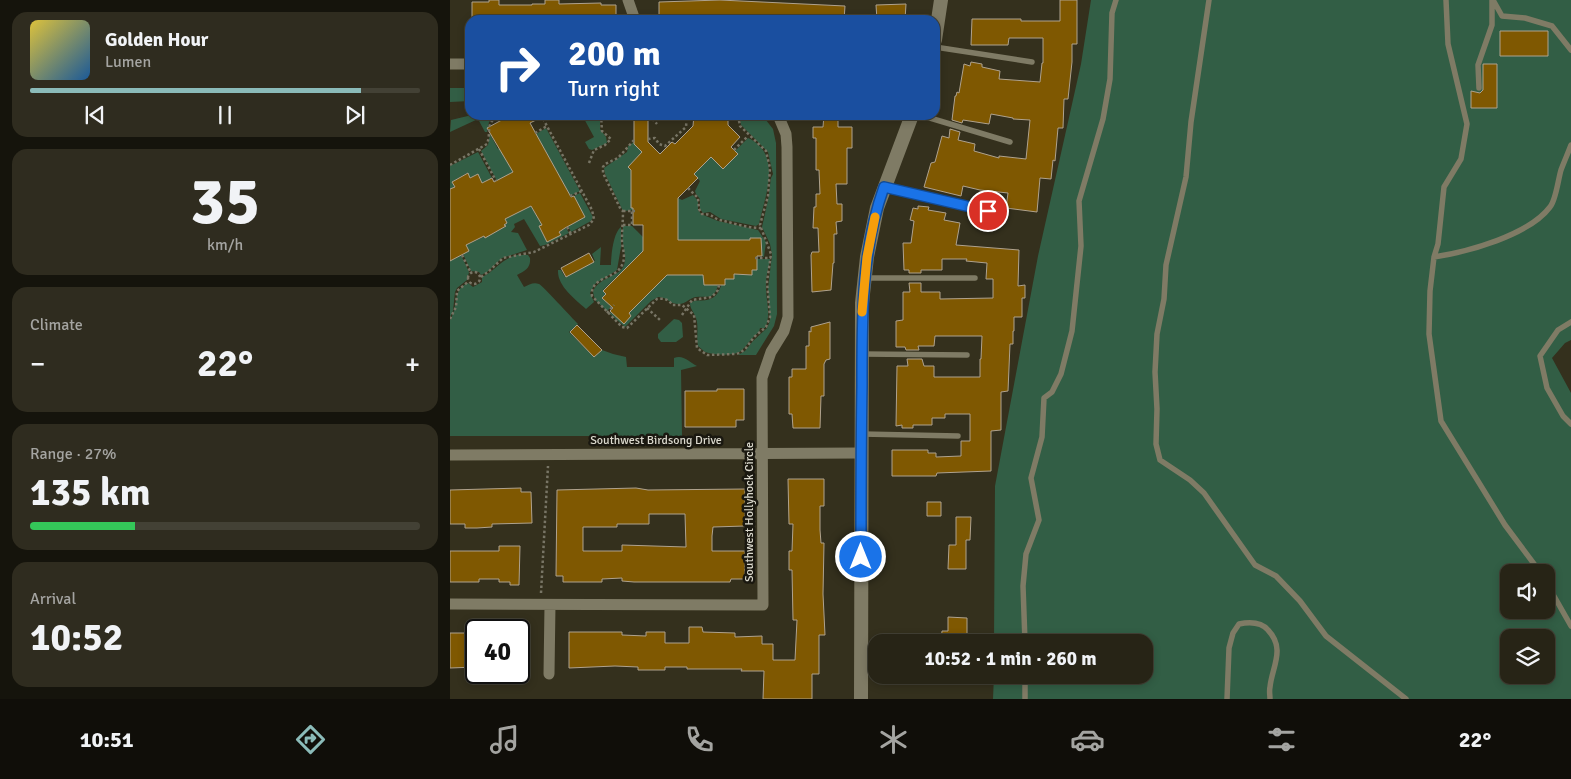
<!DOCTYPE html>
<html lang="en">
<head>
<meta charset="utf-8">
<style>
	body { margin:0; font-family:Signika,sans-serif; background:#2f2c1f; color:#f1f3f6; height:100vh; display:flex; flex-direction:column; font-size:19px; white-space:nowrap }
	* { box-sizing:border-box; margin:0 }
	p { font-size:16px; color:#a4a4a1 }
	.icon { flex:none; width:28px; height:28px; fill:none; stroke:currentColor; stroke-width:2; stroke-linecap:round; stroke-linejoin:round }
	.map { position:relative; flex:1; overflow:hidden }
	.drawer { display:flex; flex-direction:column; gap:12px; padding:12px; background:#15140c; width:450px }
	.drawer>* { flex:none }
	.banner { position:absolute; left:15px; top:15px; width:475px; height:105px; border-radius:15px; box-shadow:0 2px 8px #0003,0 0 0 1px #434135; background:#1a4fa0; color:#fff; overflow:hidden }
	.fabs { position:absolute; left:1050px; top:564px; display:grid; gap:10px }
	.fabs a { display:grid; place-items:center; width:55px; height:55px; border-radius:10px; background:#272416; box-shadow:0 2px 8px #0003,0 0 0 1px #434135; font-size:25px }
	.speed { position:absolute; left:15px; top:619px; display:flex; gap:10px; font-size:25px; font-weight:700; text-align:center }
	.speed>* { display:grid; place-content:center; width:65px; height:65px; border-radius:50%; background:#272416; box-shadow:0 2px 8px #0003,0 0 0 1px #434135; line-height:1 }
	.speed .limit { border:2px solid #111; border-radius:8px; background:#fff; color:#111 }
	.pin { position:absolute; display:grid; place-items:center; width:42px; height:42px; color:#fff; margin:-21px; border:2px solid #fff; border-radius:50%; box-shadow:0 1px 5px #0007 }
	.me { position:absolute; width:55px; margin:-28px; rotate:0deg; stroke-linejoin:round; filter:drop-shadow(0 0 4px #0008) }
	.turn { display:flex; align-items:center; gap:18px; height:105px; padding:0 20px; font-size:22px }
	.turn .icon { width:65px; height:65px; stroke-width:2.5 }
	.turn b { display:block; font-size:35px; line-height:42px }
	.big { font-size:38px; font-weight:700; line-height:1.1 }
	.drawer .card { flex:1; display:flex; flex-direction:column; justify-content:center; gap:8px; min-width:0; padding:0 18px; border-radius:15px; background:#2f2c1f }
	.drawer .dial { align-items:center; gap:0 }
	.dial b { font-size:65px; line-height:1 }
	.song { display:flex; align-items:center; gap:15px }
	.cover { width:60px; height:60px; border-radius:8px; background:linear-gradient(135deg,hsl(50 70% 55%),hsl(210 70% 35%)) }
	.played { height:5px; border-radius:2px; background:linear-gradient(90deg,#8bbbb9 85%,#434135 85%) }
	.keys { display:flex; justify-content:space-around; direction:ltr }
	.heat { display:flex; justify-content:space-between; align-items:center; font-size:28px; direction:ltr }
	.charge { height:8px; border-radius:4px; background:linear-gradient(90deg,#34c759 27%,#434135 0) }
	.trip { position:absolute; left:418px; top:634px; width:285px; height:50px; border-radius:15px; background:#272416; box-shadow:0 2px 8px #0003,0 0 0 1px #434135; font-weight:700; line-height:50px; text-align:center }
	.dock { display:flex; height:80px; justify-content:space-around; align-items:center; background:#100e09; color:#a4a4a1 }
	.dock .icon { width:35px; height:35px }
	.dock .active { color:#8bbbb9 }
	.dock b { font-size:22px; color:#f1f3f6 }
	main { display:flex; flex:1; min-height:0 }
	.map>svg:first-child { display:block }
	.green { fill:#325e45; fill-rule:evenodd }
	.building { fill:#7f5801; stroke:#afa28e; fill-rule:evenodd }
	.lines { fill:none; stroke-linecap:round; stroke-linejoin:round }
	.path { stroke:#787565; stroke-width:2.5; stroke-dasharray:2.5 2.5; stroke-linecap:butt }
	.service { stroke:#7f7b65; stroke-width:5.5 }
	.minor { stroke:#7f7b65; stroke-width:11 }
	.tertiary { stroke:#7f7b65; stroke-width:14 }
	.route-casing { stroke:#114b97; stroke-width:12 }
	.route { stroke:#1a73e8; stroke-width:9 }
	.slow { stroke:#f59e0b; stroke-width:9 }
	.labels { text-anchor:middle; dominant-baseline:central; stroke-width:5; stroke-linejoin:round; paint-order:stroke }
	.street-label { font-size:12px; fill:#dcdace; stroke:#1a1810 }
</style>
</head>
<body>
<main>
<section class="drawer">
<div class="card">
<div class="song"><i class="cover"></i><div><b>Golden Hour</b><p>Lumen</p></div></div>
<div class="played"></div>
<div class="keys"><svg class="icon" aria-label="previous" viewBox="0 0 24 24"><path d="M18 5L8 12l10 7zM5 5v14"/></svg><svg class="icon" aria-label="pause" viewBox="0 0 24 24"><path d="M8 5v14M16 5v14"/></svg><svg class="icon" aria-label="next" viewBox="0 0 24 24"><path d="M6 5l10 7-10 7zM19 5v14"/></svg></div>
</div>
<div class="card dial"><b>35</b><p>km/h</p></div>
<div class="card"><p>Climate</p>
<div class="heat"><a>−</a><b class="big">22°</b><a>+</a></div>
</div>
<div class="card"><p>Range · 27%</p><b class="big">135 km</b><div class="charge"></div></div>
<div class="card"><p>Arrival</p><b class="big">10:52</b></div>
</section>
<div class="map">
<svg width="1121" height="699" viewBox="0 0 1121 699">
	<rect width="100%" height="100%" fill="#34301d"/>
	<!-- green -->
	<path class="green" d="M641 0H1121V340L1115 343 1102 358 1121 393V699H543L544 675H694V642H544L545 486 588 256 631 64ZM1059 572H1096V610H1059ZM1059 638H1096V675H1059Z
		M0 88H20V101L0 102Z
		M22 115H47L39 122 37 132H35L28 119 0 132 1 120Z
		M132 115H150V129L156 137 157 143 142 150 139 149 135 142 144 137Z
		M289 115H312L323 129 326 143 327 314 324 326 306 355H288L295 351 303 341 317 328 320 321 318 288 322 255 320 244 312 227 318 200 321 178 323 174 318 152 291 125Z
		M96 128 130 191 120 196 86 134Z
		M40 134 48 149 50 148 63 172 47 181 31 151 38 145Z
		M298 138C333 154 315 196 309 224L306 226 271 219 260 212 253 213 250 209V199L246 194 245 191 250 181 244 174 261 157 273 169 288 154 285 151Z
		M184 142 198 159 189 156 178 167 182 170 181 208H185V210L173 211 155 174 154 168 177 152 178 146Z
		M28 152 42 178 32 183 28 174 20 178 17 173 2 182 5 187 0 189V166Z
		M130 193 143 217 141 221 121 232 118 226 135 217 124 196Z
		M243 195 248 201V210L251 214 268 221 308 230 316 242 314 257 312 256 310 238H300V243L228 240V198L232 200Z
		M81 206 92 225 89 226 97 242 111 234 109 232 116 228 119 233 95 245 90 246 74 219 64 224 65 227 61 232 68 233 77 250 52 258 37 272 31 275 29 272 21 271 13 254 19 251 16 245 55 227 54 225 57 223 55 219Z
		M173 226H182L193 237V251L153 290 156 294 153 298 160 306 163 305 157 311 145 300 143 292C148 277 170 277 174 265 177 256 173 250 173 242 172 236 173 231 173 226Z
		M171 227V247L167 270 145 284 140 293 144 302 136 309C125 299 107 286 108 270H111L115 277 145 261 142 254 151 247 150 265H161C161 256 163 233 171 227Z
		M11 255 19 272 17 280 7 288 5 292 3 311 0 317V257L2 260Z
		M67 255H78L80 258C81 268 75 271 67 275L74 287C79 285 83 282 89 284 92 285 122 318 128 324L119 332 144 357 152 350 163 354 176 357 177 367H224V358C233 354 239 362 247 366L231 370 232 436H0V320C9 306 2 289 18 283L23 287 32 282V277C47 270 49 260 67 255Z
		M307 259H320C319 268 316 275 316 284 315 298 322 314 315 328H310L309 332C302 337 299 343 293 349 287 357 264 355 255 352L248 346C246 337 249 327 246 318 244 312 240 309 240 303 247 298 256 303 264 297 270 293 270 285 275 279H284V274L302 275V270H307Z
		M217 275H253V279L268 285C264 300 258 296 246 297 238 298 235 307 223 303 218 301 215 297 208 297L201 301 175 327 159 313 160 312 174 323 181 316 177 311 180 312Z
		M224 319 229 320 232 323 233 337 226 342H211L208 338V334Z"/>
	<!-- building -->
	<path class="building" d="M39 0H49V5H82V4H95V0H109V4L151 3V5H166V20H22V2H39Z
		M270 0 395 6 394 20H209V2Z
		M610 0H627V44H622V62L618 99H614L613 128H608L605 161 603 160 601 179 590 178 587 212 556 208 558 193 530 190 513 186 511 196 474 187 481 163 485 162 492 136 499 138 500 129 510 132 508 140 525 144 524 151 549 158V156L576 159 580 120 563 119V118L541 114 539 124 513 120 512 123 502 120 505 96H506L507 92 509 93 514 64 520 66 521 62 532 64V67L550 71 549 79 590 82 592 63H593V38H559L558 45H521L522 19H571V21H610Z
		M456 4 455 20H427L426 5Z
		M1050 31H1098V56H1050Z
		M1033 64H1047V108H1021V91L1030 93 1033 90Z
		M61 115H96L80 123 121 197 124 196 135 217 115 228 109 232 111 235 97 242 89 226 92 225 81 206 55 219 57 223 54 225 56 226 35 238 34 236 16 245 19 251 0 261V189L5 187 2 182 18 173 20 178 28 174 32 183 42 178 44 182 63 172 37 128Z
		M244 115H278V125L290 137 281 147 288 154 273 169 261 157 244 174 248 178 228 198V240H300V238H311L312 256H307V270H302V275L284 274V279H275V285H254L253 275H217L179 313 181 316 174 324 160 311 163 308 152 298 156 294 153 291 193 251V225H183V208H181V170L178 167 192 152 184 144V120H198V142L210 154 222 142 225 144 243 126Z
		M374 115H388V127H402V148H397V184H386L387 204H392V221L386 222 387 234H384V263H383L381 290 362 292 361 255 362 252H369L368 228H363L364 207H366V194H370L369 170H366V138H363V127H373Z
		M468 206 479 207 478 210 496 213 494 220 510 223 506 245 569 250 568 286 575 285V298H572V317H564V331H563V344H560L558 391 551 392V430L541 431V471L487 473 486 476H442V450H478V453H486V457L511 456V441H520V414H495V418H482V425H463V428H452V425L446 426 447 366H458L457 359H472L474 366H484V377H530V359H531L532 336H485L484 346H468L469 350H456L455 347H446V321L453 320V292H460L459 283H471V292H490V299L543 298V279H536L537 263 516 261 517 259H492V270H471V273H459V270H454L453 243H461L464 221 460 220 463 208 468 209Z
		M139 253 144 262 116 277 111 268Z
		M380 322V359L376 360 374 364V396H371L370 428H343L342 414H339V377H342V369H356V346H359V331L361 332V327Z
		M127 325 152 350 144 357 120 332Z
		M267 389H294V420H286V427H235V391H267Z
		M338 479H374V506H370V530L371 543H374L373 594 375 635H369V674H362V699H313L314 671H291L292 669H237V667H215V670H188V667L165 666 119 668V632H172V635L196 636V632H215V643H239V627H252L253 632 285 633V637L312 636V644H323V660H345L347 620H343L342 570H339V551H342L343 524H339Z
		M71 488V492H81L82 523 42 524V527L27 528H15V524H0V490Z
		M186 488 198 490 295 489V526L263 527 262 536V551H295V579H281L280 582H184L172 581V578L152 579V582H113V576H106L107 490ZM199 514H235L236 547 172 545V551H133V527H167V524H199Z
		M477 502H491V516H477Z
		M506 517H521L520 540H516V569H498L499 545H506Z
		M49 546H70L69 585H60V582H49V579H29V582H0V551H49Z
		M498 617 517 618V636H511V642H491L492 631H498Z
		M0 633H26V667L0 668Z"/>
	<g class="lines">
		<!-- path -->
		<path class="path" d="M151 115 152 131 162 140
			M199 115 207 124
			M85 133 97 126
			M198 139 205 138 209 144 215 146 236 127 237 115
			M184 140 168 158 155 164 153 167V173L171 210 173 211C173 221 172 230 172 240 172 249 177 257 171 267 164 279 140 277 142 296L172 327 177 328 207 299C213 298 219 299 222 305H232L244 315 247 348 257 355 285 354 290 353 296 348 304 337 316 327 320 317 317 282 321 254 310 225 318 196 320 168 316 151 290 126 288 115
			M29 149 46 181
			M284 150 298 136
			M139 163 144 150 155 145 161 139
			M0 165 37 144C42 130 34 125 49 115
			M238 188 248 198 249 209 252 214C264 214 260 217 270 220 283 223 297 228 311 228
			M120 196 132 191
			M173 211H185
			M173 225H182V211
			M117 227 121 234
			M12 255 21 273
			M305 258H321
			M18 278a6 6 0 1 1 12 0a6 6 0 1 1-12 0Z
			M31 277 38 272 53 258 84 252 139 225 144 219 142 210 91 115
			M197 308 210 320
			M157 313 164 305
			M232 315 242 300 262 297 268 290 269 285
			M0 319 6 307 7 291 19 281
			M91 593 98 466"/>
		<!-- service -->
		<path class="service" d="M759 0 741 122 736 177 716 265 714 299 707 334 705 372 707 409 706 444 710 460 740 480 754 493 805 565 826 576 850 601 876 636 956 699
			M996 0 998 44 1017 124 1011 159 994 187 988 244 984 257 980 291 979 334 991 421 1055 525 1090 572
			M1043 0 1052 16 1075 18 1102 26 1121 50
			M485 47 582 62
			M1029 88 1028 65 1042 25V0
			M470 115 560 142
			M434 187 538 211
			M984 257C1018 252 1079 235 1100 207 1106 200 1108 180 1111 170 1114 162 1118 153 1121 145
			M415 278H525
			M1121 322 1108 330 1090 356 1097 388 1113 416 1121 424
			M412 354 517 355
			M412 434 508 436
			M1096 582 1121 626
			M575 642 573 586 576 554 589 520 581 478 592 437 594 398 602 392 611 374 622 331 631 246 629 201 653 119 660 79 662 13 666 0
			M575 699V675
			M777 699 779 648 783 633 789 624C799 622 811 622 818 630 836 649 822 667 820 687 819 691 820 695 820 699"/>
		<!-- minor -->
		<path class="minor" d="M178 0 185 20
			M0 64H20
			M0 455 411 453
			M0 604 313 605 312 378 321 352 334 331 338 317 337 147 336 134 328 115
			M99 674 100 605"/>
		<!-- tertiary -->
		<path class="tertiary" d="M485 40 491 0
			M411 699 412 303 417 257 427 208 462 115"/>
	</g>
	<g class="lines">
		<!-- route casing -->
		<g class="route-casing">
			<path id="route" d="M411 557C411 500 411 443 412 386 412 319 411 251 434 187L538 211"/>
		</g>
		<!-- route -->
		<use href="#route" class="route"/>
		<!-- slow -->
		<path class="slow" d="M412 312 417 257 425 217"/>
	</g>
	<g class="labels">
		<!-- street labels -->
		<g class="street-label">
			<text x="206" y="440">Southwest Birdsong Drive</text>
			<text transform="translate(299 512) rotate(-90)">Southwest Hollyhock Circle</text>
		</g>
	</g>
</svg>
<div class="fabs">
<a><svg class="icon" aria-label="sound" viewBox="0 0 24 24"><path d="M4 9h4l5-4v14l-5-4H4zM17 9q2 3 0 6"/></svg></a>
<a><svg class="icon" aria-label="layers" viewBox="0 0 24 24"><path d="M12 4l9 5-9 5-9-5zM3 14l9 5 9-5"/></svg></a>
</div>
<div class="speed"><div class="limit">40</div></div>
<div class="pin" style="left:538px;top:211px;background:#d93025"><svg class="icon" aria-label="arrive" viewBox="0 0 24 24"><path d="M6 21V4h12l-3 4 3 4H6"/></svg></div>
<svg class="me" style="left:411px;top:557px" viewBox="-20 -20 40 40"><circle r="17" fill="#1a73e8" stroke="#fff" stroke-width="3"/><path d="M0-11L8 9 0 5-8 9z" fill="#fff"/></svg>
<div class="trip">10:52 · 1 min · 260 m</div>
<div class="banner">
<div class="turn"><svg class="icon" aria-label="right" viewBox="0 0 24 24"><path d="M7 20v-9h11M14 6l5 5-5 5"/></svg><div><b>200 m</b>Turn right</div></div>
</div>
</div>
</main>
<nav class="dock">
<b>10:51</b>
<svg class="icon active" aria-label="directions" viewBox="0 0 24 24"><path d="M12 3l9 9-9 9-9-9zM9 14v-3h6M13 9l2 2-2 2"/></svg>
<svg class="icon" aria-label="music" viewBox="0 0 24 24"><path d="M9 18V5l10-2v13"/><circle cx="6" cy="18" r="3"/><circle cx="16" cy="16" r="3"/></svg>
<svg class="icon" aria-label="phone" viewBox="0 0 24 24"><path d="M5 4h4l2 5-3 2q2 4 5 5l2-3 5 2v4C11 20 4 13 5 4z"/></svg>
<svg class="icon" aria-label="climate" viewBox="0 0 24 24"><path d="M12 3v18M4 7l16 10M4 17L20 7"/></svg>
<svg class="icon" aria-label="car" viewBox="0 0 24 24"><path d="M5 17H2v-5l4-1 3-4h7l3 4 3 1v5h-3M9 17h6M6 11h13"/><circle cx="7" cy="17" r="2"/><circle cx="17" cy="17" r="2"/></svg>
<svg class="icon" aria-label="filters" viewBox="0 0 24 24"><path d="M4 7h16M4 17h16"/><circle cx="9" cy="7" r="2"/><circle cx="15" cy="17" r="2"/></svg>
<b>22°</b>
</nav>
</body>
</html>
